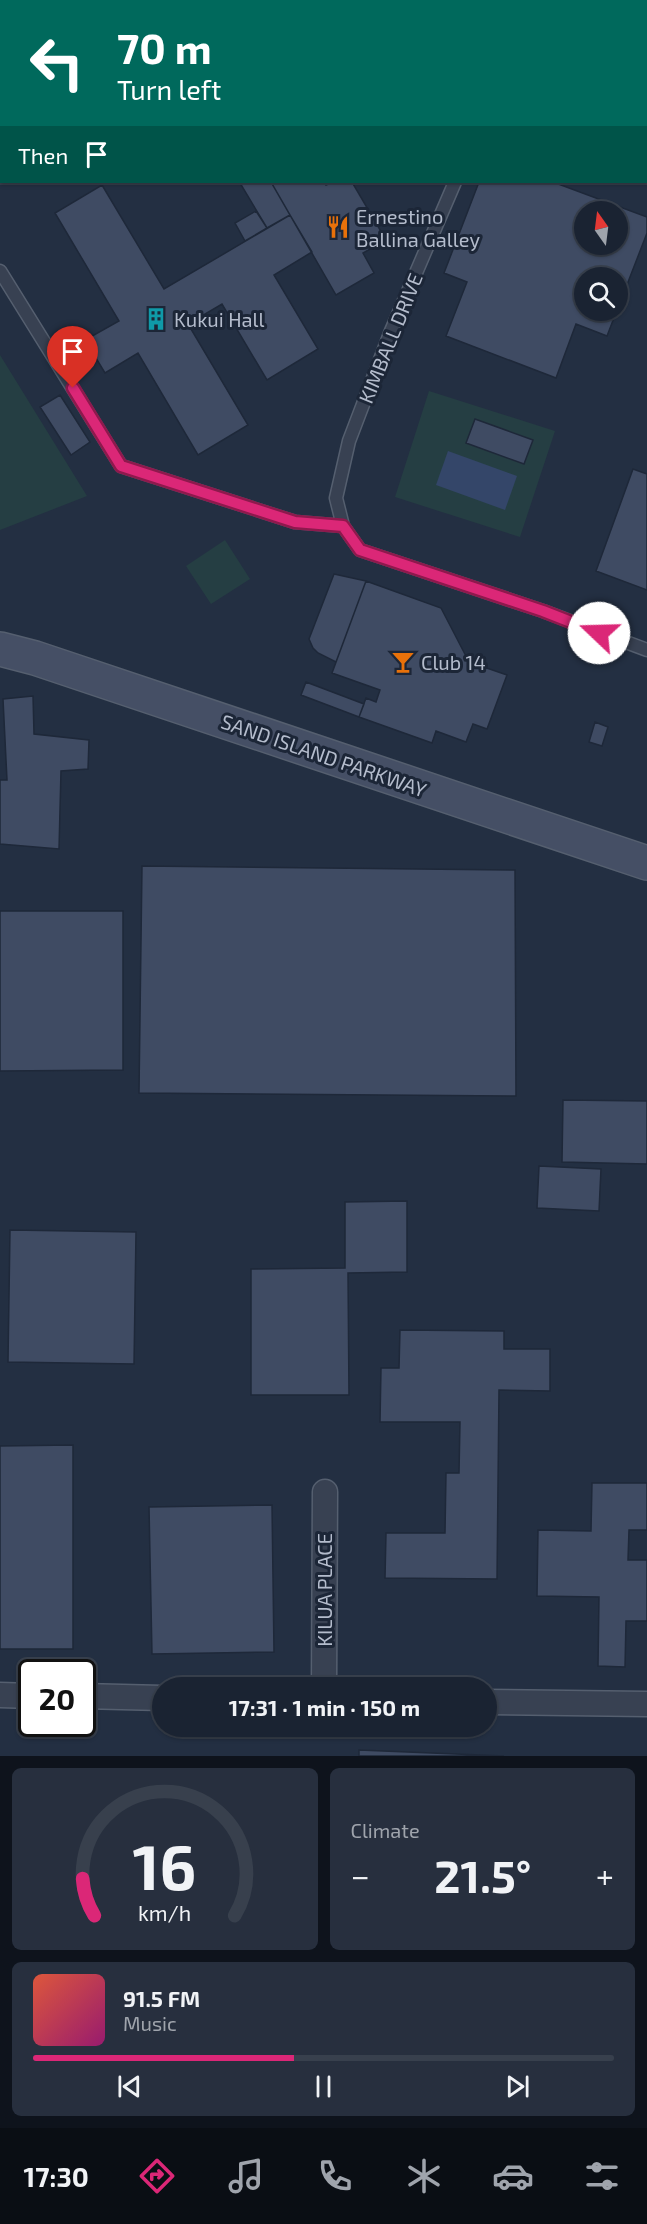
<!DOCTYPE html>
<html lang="en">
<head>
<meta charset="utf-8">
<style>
	body { margin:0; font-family:"Exo 2",sans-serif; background:#272f3e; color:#f1f3f6; height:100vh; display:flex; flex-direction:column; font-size:22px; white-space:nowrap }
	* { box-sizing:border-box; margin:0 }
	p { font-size:20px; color:#9fa4ac }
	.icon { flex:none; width:33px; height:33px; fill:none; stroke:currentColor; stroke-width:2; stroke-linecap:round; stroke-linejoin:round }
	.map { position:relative; height:1756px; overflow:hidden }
	.side { display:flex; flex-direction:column; gap:12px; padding:12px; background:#0e131c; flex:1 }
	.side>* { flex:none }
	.hud { position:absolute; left:0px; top:0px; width:648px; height:183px; box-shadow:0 2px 4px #0004,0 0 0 2px #38404d; background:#00695c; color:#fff; overflow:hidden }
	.needle { width:39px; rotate:346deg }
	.fabs { position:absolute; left:574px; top:201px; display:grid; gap:12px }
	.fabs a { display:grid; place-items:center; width:54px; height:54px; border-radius:50%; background:#1a2332; box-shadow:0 2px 4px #0004,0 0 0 2px #38404d; font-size:30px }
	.speed { position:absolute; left:18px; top:1659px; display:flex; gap:12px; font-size:30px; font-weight:700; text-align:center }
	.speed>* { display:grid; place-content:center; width:78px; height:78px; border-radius:50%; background:#1a2332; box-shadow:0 2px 4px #0004,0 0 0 2px #38404d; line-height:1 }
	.speed .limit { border:3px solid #111; border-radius:9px; background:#fff; color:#111 }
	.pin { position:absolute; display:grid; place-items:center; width:51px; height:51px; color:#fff; margin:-62px -26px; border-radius:50% 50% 50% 0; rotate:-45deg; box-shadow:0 0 6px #0007 }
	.pin .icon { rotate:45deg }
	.me { position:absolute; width:66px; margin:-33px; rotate:291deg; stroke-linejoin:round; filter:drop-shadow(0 0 4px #0008) }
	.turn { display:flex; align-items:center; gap:21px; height:126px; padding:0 18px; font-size:27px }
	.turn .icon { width:78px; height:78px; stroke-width:2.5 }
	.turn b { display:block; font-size:42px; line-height:51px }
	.then { display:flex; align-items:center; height:57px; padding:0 18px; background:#0003; gap:12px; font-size:22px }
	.big { font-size:45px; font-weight:700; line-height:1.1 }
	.side .tile { flex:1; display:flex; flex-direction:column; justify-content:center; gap:9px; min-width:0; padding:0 21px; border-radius:9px; background:#272f3e }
	.side .dial { align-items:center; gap:0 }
	.dial svg { height:156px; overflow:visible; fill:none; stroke:#38404d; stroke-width:7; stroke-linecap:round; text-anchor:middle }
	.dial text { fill:#f1f3f6; stroke:none }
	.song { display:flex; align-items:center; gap:18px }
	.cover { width:72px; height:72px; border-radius:9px; background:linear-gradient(135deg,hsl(10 70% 55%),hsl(320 70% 35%)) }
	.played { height:6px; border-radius:3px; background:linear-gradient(90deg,#db2777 45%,#38404d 45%) }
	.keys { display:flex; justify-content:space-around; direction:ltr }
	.heat { display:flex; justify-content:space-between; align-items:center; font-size:33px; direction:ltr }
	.side .tiles { flex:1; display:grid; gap:12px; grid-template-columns:1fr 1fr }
	.tile:last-child { grid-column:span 2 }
	.trip { position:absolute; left:152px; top:1677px; width:345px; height:60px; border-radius:30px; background:#1a2332; box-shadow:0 2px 4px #0004,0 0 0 2px #38404d; font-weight:700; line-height:60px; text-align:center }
	.menu { display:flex; height:96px; justify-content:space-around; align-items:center; background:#0a0e14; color:#9fa4ac }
	.menu .icon { width:42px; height:42px }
	.menu .active { color:#db2777 }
	.menu b { font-size:27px; color:#f1f3f6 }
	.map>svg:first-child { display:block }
	.green { fill:#253e43 }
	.water { fill:#344669 }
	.building { fill:#3f4b63; stroke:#1e2839; stroke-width:1.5; fill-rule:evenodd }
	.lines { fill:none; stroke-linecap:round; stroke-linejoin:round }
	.lane-casing { stroke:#555f6f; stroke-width:15 }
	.street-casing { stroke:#555f6f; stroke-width:27 }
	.secondary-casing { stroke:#555f6f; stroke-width:36 }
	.lane { stroke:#384152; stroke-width:12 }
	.street { stroke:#384152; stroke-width:24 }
	.secondary { stroke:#454f65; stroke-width:33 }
	.route-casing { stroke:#8e194d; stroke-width:15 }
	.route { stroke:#db2777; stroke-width:10 }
	.labels { text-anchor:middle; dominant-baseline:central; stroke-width:6; stroke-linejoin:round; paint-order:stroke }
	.poi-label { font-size:20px; fill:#b4bccc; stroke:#1c2637; text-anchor:start }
	.street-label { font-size:20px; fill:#b4bccc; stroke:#1c2637 }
</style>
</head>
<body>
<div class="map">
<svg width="647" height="1756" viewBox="0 0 647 1756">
	<rect width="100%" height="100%" fill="#232f42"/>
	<!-- green -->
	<path class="green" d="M0 355 87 496 0 530Z
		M429 391 555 431 520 537 395 497Z
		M225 540 250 579 211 604 186 566Z"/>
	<!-- water -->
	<path class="water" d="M448 451 517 476 505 510 436 485Z"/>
	<!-- building -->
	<path class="building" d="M116 0H241L242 2H114Z
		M492 0H647L646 82V2H492Z
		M242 182H271L290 215 267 228 240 183Z
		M271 182H324L326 185 333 182H352L386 240 363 253 374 273 336 295Z
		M479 182H553L647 217V233L618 308V278H585V310H617L607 336 576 324 556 378 446 336 467 282 444 273ZM585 212H618V244H585Z
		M102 185 164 289 290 215 312 252 274 275 318 349 267 380 222 304 188 324 248 425 198 455 138 353 105 373 85 340 119 321 55 213Z
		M256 211 267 228 245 241 235 223Z
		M60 395 90 442 71 455 40 407Z
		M475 419 533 440 524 464 466 443Z
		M633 469 647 474V590L596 571Z
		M334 574 366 581 336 662 318 653 313 648 309 639Z
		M366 581 441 608 469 662 507 675 487 729 473 724 466 742 436 731 432 743 359 717 366 698 376 702 380 690 332 673Z
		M306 682 364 704 359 717 301 695Z
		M33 696 34 734 89 740 88 769 61 771 59 849 0 844V780H7L3 699Z
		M595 722 608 727 602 746 589 742Z
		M142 866 515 870 516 1096 139 1093Z
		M0 911H123V1070L0 1071Z
		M563 1100 647 1101V1164L562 1162Z
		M539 1166 601 1169 599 1211 537 1208Z
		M407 1201V1272L348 1273 349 1395H251V1269L345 1268V1202Z
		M10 1230 136 1232 134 1364 8 1362Z
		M400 1330 504 1331V1349H550V1391L499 1390 497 1579 385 1578 386 1533H445L446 1473H459L460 1422H380L381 1368H399Z
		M73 1445V1649H0V1446Z
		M592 1483H647V1530H629L628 1560H647V1621H626L625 1667 598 1666 599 1597 537 1596 538 1530 591 1531Z
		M272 1505 274 1652 152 1654 149 1507Z
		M359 1750 504 1756H359Z"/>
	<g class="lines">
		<!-- lane casing -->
		<g class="lane-casing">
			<path id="lane" d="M444 0 445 2
				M646 164H647
				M455 182 391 331 349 441 336 498 343 526 360 550 543 611 647 650
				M0 271 121 466 295 522 343 526"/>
		</g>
		<!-- street casing -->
		<g class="street-casing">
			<path id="street" d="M324 1688 325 1492
				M0 1695 32 1696
				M82 1696 162 1698
				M486 1702 647 1704"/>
		</g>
		<!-- secondary casing -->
		<g class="secondary-casing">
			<path id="secondary" d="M0 649 35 658 647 863"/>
		</g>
		<!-- lane -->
		<use href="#lane" class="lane"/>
		<!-- street -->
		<use href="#street" class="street"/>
		<!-- secondary -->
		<use href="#secondary" class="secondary"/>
	</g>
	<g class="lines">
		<!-- route casing -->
		<g class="route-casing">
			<path id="route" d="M73 388 121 466 295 522 343 526 360 550 543 611 599 633"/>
		</g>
		<!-- route -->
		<use href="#route" class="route"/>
	</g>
	<!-- icons -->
	<defs>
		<g id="restaurant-bare" transform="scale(1.8)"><path d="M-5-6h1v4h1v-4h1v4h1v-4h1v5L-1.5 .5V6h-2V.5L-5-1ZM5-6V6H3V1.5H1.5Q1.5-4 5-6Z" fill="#e8710a" stroke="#1c2637" stroke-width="2.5" paint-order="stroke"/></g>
		<g id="building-bare" transform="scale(1.8)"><path d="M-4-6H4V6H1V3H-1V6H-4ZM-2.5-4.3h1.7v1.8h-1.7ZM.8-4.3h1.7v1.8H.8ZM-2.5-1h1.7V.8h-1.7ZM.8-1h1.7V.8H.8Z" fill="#0f9aa8" stroke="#1c2637" stroke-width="2.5" paint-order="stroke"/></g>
		<g id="bar-bare" transform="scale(1.8)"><path d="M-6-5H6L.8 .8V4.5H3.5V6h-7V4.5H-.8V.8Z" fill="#e8710a" stroke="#1c2637" stroke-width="2.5" paint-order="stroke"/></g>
	</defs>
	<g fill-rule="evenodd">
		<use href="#restaurant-bare" x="338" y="227"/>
		<use href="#building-bare" x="156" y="319"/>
		<use href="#bar-bare" x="403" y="662"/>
	</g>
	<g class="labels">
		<!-- poi labels -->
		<g class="poi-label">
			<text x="356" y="216">Ernestino<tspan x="356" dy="23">Ballina Galley</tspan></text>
			<text x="174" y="319">Kukui Hall</text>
			<text x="421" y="662">Club 14</text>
		</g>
		<!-- street labels -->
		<g class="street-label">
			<text transform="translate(390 338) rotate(-68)">KIMBALL DRIVE</text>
			<text transform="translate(324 755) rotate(19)">SAND ISLAND PARKWAY</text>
			<text transform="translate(324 1590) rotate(-90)">KILUA PLACE</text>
		</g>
	</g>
</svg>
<div class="fabs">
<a><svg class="needle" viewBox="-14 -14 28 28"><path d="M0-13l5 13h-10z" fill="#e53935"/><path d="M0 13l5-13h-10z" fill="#9fa4ac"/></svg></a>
<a><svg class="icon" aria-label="search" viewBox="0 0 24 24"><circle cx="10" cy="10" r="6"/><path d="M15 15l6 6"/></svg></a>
</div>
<div class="speed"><div class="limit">20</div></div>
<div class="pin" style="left:73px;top:388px;background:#d93025"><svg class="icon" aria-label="arrive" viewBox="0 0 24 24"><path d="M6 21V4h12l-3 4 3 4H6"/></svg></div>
<svg class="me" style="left:599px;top:633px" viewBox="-20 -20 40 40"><circle r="19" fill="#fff"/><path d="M0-13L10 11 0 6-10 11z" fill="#db2777"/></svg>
<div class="trip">17:31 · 1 min · 150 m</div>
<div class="hud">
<div class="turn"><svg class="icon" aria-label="left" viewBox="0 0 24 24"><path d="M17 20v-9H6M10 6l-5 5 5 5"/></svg><div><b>70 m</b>Turn left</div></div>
<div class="then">Then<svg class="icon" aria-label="arrive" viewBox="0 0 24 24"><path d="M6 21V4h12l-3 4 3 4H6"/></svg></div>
</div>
</div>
<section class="side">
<div class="tiles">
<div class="tile dial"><svg viewBox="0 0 100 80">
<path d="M14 69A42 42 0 1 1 86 69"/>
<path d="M14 69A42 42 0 0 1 8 50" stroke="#db2777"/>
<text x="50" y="56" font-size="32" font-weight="700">16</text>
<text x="50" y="72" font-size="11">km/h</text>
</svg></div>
<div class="tile"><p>Climate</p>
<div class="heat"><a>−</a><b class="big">21.5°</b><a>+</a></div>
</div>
<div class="tile">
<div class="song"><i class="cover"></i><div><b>91.5 FM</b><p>Music</p></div></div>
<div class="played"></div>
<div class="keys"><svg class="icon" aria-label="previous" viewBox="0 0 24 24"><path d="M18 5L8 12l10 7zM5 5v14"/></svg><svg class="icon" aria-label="pause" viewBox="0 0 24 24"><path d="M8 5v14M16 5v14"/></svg><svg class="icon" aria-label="next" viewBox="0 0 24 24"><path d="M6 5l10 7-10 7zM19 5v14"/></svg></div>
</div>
</div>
</section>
<nav class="menu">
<b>17:30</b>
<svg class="icon active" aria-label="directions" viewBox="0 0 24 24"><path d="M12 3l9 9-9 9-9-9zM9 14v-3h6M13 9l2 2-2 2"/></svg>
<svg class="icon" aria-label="music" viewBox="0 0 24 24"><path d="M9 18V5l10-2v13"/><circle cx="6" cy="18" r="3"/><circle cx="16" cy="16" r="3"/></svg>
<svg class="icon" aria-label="phone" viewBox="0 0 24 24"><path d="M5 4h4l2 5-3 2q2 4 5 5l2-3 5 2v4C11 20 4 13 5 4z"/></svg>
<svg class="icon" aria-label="climate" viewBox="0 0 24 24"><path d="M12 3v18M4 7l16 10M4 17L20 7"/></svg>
<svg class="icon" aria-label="car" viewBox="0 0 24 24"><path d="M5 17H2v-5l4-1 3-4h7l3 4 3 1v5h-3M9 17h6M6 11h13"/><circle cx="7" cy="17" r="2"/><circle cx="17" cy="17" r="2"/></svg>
<svg class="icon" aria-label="filters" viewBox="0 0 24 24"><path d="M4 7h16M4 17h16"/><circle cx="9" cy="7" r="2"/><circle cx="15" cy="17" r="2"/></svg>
</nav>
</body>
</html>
